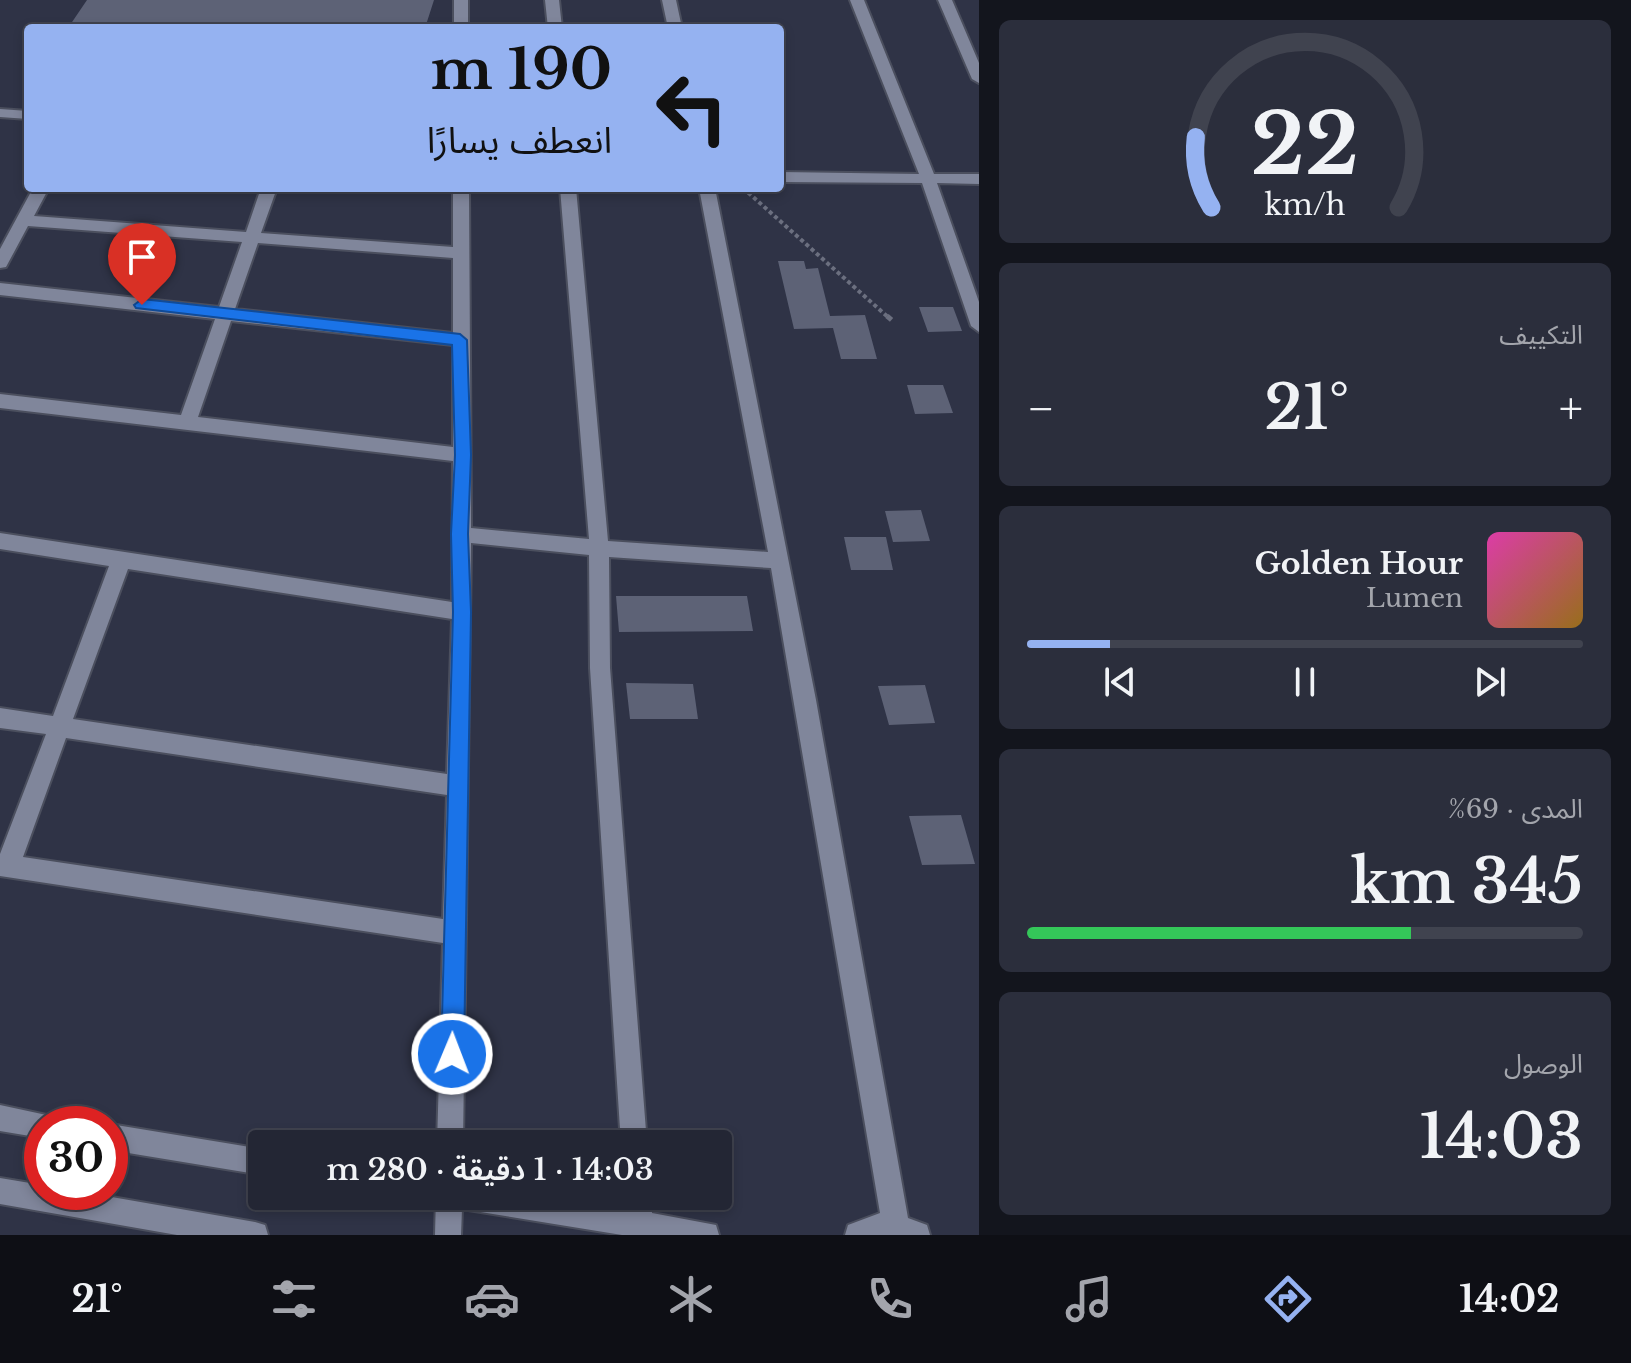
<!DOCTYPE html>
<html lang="ar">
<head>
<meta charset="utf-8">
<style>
	body { margin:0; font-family:"Libre Baskerville","Noto Sans Arabic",serif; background:#2b2e3c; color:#f1f3f6; direction:rtl; height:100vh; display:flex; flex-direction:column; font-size:30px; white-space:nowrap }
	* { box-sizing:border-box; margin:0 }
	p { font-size:26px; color:#a3a5ac }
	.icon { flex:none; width:44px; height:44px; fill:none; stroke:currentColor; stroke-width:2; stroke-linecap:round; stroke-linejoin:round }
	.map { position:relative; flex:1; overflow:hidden; direction:ltr }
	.drawer { display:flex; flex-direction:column; gap:20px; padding:20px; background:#13151d; width:652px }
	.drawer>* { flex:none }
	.top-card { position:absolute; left:24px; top:24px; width:760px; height:168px; border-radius:8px; box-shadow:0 4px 12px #0003,0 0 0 2px #40434f; direction:rtl; background:#95b2f1; color:#111; overflow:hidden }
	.speed { position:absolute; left:24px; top:1106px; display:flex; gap:16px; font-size:40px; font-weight:700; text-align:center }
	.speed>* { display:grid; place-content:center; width:104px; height:104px; border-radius:50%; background:#232634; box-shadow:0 4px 12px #0003,0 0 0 2px #40434f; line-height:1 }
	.speed .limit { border:12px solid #d22; background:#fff; color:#111 }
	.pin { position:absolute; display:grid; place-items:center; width:68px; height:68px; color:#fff; margin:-82px -34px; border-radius:50% 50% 50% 0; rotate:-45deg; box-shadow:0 0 8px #0007 }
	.pin .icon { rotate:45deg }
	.me { position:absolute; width:88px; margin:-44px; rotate:1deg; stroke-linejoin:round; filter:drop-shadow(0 0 6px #0008) }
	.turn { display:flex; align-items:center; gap:28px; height:168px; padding:0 40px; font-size:36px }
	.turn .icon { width:104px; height:104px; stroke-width:2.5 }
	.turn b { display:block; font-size:56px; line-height:68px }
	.big { font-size:60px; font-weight:600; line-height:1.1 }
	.drawer .tile { flex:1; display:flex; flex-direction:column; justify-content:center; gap:12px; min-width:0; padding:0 28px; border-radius:12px; background:#2b2e3c }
	.drawer .dial { align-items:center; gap:0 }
	.dial svg { height:208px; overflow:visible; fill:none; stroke:#40434f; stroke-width:7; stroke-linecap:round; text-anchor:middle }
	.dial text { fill:#f1f3f6; stroke:none }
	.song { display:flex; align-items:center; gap:24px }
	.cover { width:96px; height:96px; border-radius:12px; background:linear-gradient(135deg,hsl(320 70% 55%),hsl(40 70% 35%)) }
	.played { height:8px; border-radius:4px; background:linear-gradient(90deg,#95b2f1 15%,#40434f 15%) }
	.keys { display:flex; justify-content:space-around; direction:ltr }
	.heat { display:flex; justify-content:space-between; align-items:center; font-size:44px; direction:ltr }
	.charge { height:12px; border-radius:6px; background:linear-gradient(90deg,#34c759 69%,#40434f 0) }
	.trip { position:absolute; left:248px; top:1130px; width:484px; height:80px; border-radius:8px; background:#232634; box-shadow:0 4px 12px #0003,0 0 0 2px #40434f; font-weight:600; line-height:80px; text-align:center; direction:rtl }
	.menu { display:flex; height:128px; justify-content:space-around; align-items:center; background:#0e0f15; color:#a3a5ac }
	.menu .icon { width:56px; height:56px }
	.menu .selected { color:#95b2f1 }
	.menu b { font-size:36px; color:#f1f3f6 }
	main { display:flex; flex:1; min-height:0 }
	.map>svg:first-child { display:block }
	.building { fill:#5d6276 }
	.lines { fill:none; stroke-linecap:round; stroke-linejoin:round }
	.minor-casing { stroke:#4b4f5e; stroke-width:4 }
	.path-far1 { stroke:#6b6f7f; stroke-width:4; stroke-dasharray:4 3; stroke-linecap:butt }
	.path { stroke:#6b6f7f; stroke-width:5; stroke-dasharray:6 4; stroke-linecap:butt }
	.minor { fill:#80869b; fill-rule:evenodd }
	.route { fill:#1a73e8; stroke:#114b97; stroke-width:2 }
</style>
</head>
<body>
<main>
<section class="drawer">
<div class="tile dial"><svg viewBox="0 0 100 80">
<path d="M14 69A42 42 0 1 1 86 69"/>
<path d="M14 69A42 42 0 0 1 8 42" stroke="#95b2f1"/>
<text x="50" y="56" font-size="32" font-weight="700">22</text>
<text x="50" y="72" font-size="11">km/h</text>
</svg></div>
<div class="tile"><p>التكييف</p>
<div class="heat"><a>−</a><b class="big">21°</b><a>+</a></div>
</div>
<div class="tile">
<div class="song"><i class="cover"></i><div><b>Golden Hour</b><p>Lumen</p></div></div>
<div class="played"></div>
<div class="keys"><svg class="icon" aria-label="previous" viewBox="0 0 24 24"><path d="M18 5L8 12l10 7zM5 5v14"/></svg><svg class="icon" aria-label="pause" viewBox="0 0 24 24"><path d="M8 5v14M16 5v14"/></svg><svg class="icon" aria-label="next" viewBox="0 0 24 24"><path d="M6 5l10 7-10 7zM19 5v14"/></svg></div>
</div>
<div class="tile"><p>المدى · 69%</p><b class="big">345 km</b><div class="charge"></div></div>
<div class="tile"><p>الوصول</p><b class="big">14:03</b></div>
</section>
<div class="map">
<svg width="979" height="1235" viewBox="0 0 979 1235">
	<rect width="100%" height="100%" fill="#2f3346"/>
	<!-- building -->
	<path class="building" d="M87 0H434L425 28H68Z
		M778 261H804L806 269 818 268 830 316 865 315 877 359H841L833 328 794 329Z
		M919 307H953L962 331 928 332Z
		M907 385H943L953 413 915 414Z
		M921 510 930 541 893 542 885 511Z
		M844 537H886L893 570H851Z
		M616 596H747L753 631 619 632Z
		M626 683 693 684 698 719H630Z
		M925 685 935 723 889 725 878 686Z
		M961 815 975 864 922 865 909 816Z"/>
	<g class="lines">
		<!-- minor casing -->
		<g class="minor-casing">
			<path id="minor" d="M454 0H468V28H454Z
				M545 0H559L562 28H548Z
				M662 0H676L682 28H668Z
				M850 0H864L934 174H979V184L937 183 979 302V332L971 326 922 183 780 182V172L919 174Z
				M938 0H952L979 63V83L972 79Z
				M0 109 28 111V119L0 117Z
				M33 188H49L34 216 246 232 261 188H277L261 233 453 247V188H469L471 528 589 539 560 188H576L608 541 768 552 699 188H715L816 700 908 1218 927 1225 930 1235H845L848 1225 880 1213 771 568 609 557 610 668 647 1144H621L590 668 589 555 471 543 463 1144H437L443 943 0 876V854L46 734 0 728V708L53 716 109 566 0 549V533L452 602 453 461 0 408V394L181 415 215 319 0 295V283L219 307 242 242 28 226 6 267 0 268V249ZM258 243 453 258V333L235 309ZM231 321 453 345V447L198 417ZM128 569 452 619 447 774 73 719ZM66 738 447 795 443 919 23 857Z
				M0 1105 51 1116 54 1124H42V1138L0 1131Z
				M110 1124 262 1149V1175L110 1150Z
				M0 1178 42 1185V1192H83L255 1222 265 1225 268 1235H177L0 1204Z
				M436 1196H546L625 1209V1196H651L652 1213 716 1225 719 1235H622L462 1209 461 1235H435Z"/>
		</g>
		<!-- path-far1 -->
		<path class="path-far1" d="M743 188 889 318"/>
		<!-- path -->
		<path class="path" d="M887 316 894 322"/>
		<!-- minor -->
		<use href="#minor" class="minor"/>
	</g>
	<!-- route -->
	<path class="route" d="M142 299 460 334 467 340 471 455 468 534 471 612 464 1054 460 1062 452 1065 444 1062 441 1054 453 612 451 534 455 455 452 345 136 308 134 305Z"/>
</svg>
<div class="speed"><div class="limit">30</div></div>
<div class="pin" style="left:142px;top:305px;background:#d93025"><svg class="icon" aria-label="arrive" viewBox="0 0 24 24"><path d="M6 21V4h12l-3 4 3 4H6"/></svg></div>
<svg class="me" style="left:452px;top:1054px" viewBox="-20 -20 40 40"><circle r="17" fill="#1a73e8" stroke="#fff" stroke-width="3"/><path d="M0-11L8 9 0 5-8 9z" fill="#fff"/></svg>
<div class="trip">14:03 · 1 دقيقة · 280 m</div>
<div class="top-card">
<div class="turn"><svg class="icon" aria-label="left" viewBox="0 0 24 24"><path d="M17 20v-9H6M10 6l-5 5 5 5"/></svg><div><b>190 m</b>انعطف يسارًا</div></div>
</div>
</div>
</main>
<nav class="menu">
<b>14:02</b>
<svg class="icon selected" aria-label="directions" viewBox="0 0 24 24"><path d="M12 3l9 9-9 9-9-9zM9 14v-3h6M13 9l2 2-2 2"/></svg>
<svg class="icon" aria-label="music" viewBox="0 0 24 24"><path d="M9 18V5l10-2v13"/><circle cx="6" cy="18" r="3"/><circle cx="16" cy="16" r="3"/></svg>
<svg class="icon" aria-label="phone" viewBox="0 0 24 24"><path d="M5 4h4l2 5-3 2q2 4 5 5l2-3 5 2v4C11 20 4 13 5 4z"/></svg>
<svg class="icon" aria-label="climate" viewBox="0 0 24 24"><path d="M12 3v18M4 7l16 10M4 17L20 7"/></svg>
<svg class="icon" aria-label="car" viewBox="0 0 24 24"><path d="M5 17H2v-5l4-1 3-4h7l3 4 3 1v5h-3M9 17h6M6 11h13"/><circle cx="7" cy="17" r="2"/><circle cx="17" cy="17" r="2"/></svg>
<svg class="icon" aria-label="filters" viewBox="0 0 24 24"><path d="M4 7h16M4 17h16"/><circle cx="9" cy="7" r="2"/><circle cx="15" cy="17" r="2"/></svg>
<b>21°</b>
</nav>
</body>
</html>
